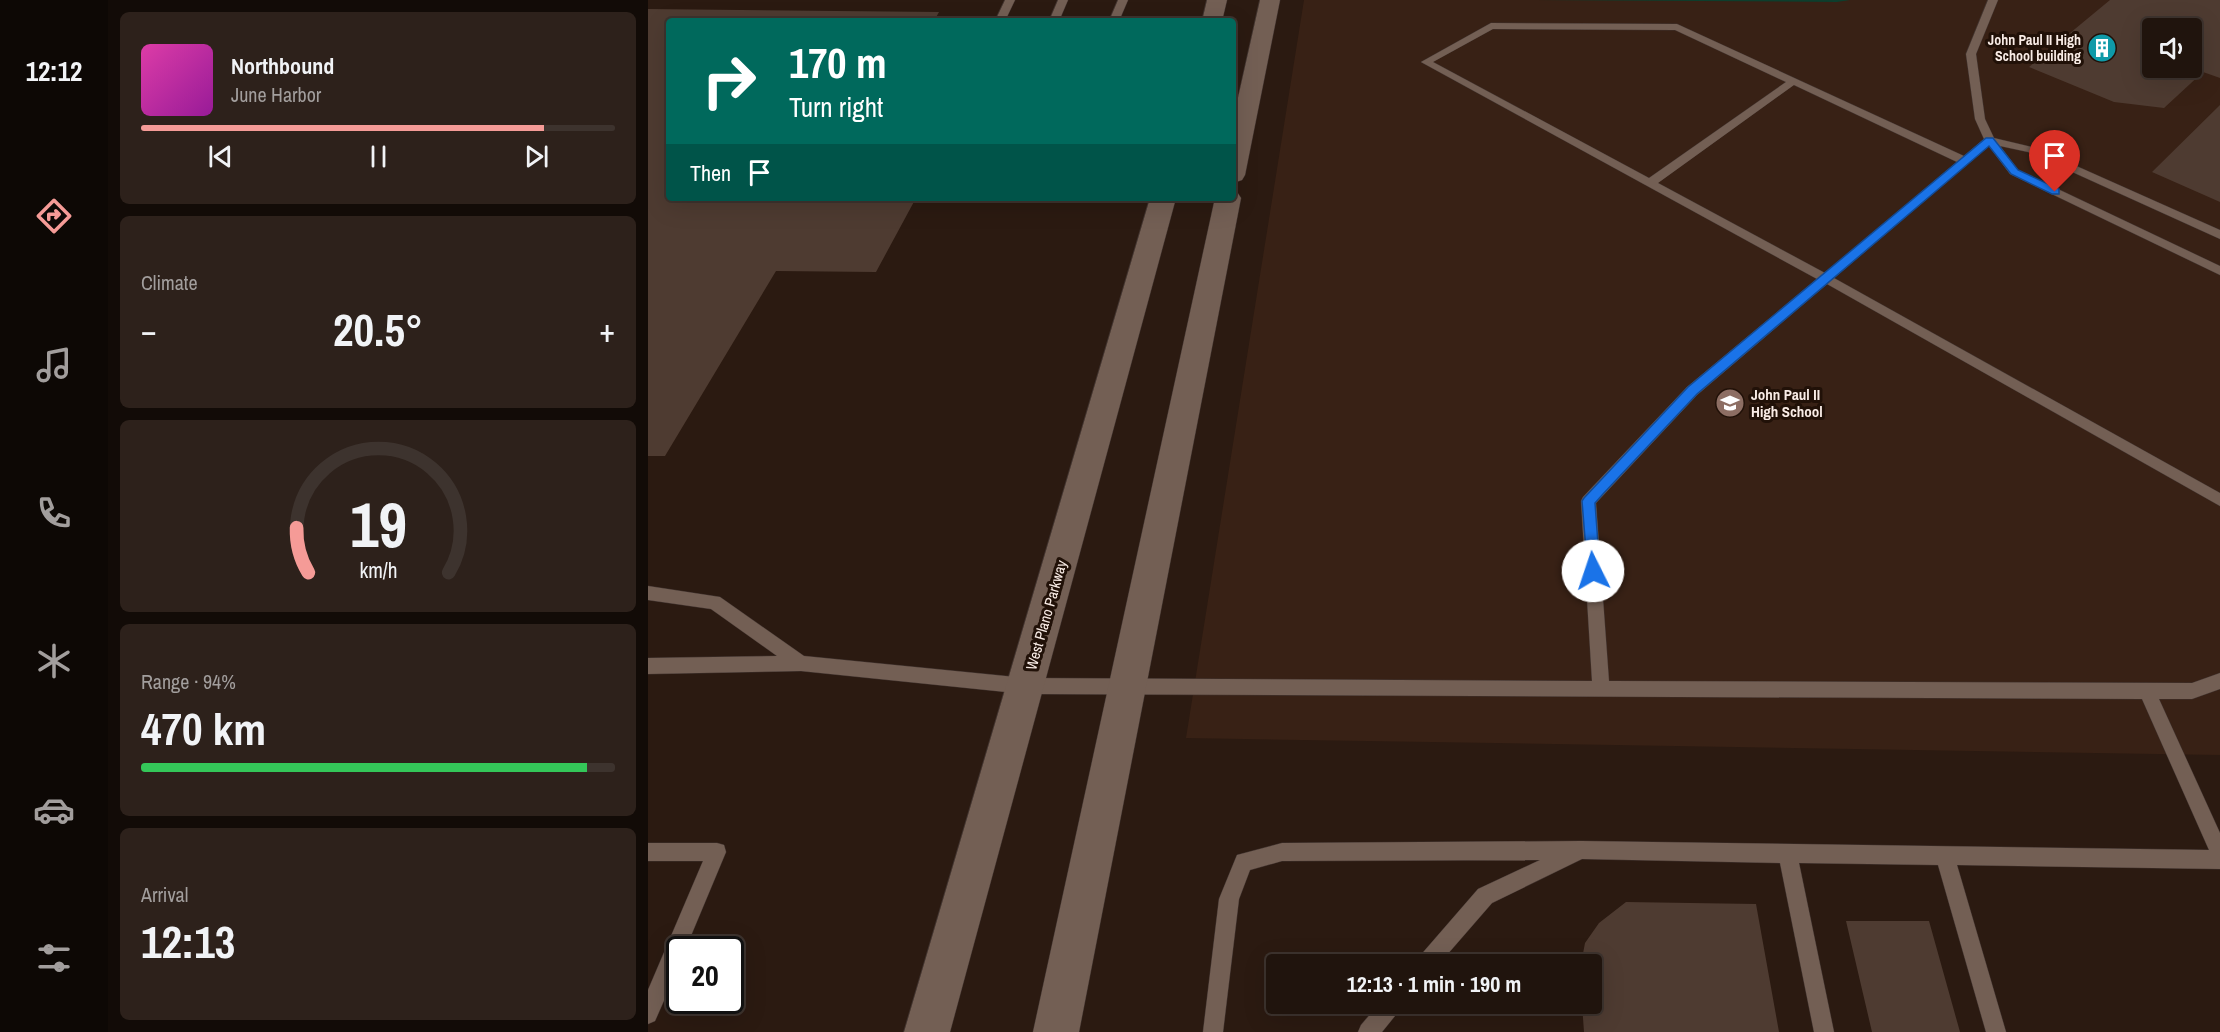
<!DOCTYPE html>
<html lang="en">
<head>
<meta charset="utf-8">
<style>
	body { margin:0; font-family:"Archivo Narrow",sans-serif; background:#2d211b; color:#f1f3f6; height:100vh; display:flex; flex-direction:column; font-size:22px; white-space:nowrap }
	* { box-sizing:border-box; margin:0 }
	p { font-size:20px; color:#a29e9d }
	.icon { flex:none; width:33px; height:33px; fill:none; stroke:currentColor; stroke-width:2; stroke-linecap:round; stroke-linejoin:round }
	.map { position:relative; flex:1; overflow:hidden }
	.panel { display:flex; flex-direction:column; gap:12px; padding:12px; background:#120b07; width:540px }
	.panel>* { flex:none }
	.top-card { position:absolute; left:18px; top:18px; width:570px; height:183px; border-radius:6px; box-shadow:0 6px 24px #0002,0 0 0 2px #3d332e; background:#00695c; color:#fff; overflow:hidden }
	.controls { position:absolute; left:1494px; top:18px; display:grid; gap:12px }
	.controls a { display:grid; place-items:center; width:60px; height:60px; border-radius:6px; background:#20140d; box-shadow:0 6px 24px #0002,0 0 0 2px #3d332e; font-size:30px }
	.speed { position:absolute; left:18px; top:936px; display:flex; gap:12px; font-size:30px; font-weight:700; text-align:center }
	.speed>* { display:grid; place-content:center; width:78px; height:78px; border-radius:50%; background:#20140d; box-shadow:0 6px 24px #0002,0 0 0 2px #3d332e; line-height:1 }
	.speed .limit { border:3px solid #111; border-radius:9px; background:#fff; color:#111 }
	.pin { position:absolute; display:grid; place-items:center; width:51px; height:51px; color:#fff; margin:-62px -26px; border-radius:50% 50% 50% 0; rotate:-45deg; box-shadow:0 0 6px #0007 }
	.pin .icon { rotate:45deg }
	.me { position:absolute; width:66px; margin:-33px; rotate:356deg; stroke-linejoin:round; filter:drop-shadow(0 0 4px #0008) }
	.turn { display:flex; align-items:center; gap:21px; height:126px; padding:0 24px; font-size:27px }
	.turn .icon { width:78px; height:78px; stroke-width:2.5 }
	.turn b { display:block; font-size:42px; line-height:51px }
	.then { display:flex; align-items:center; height:57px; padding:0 24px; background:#0003; gap:12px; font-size:22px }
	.big { font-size:45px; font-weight:700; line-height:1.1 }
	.panel .card { flex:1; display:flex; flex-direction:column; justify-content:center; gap:9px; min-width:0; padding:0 21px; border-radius:9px; background:#2d211b }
	.panel .dial { align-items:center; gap:0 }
	.dial svg { height:156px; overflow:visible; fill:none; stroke:#3d332e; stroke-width:7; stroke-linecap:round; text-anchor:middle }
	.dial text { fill:#f1f3f6; stroke:none }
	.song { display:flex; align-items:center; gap:18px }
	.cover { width:72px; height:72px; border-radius:9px; background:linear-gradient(135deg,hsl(320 70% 55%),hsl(300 70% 35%)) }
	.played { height:6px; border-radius:3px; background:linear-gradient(90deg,#f59b97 85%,#3d332e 85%) }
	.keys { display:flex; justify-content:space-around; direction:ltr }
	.heat { display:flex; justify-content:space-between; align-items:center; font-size:33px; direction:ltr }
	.charge { height:9px; border-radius:4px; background:linear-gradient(90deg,#34c759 94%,#3d332e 0) }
	.trip { position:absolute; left:618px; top:954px; width:336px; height:60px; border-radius:6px; background:#20140d; box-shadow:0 6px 24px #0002,0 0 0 2px #3d332e; font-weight:700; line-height:60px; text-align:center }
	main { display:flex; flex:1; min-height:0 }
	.tab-bar { display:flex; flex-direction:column; width:108px; justify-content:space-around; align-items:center; background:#0d0805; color:#a29e9d }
	.tab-bar .icon { width:42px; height:42px }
	.tab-bar .current { color:#f59b97 }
	.tab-bar b { font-size:27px; color:#f1f3f6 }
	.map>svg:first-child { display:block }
	.built { fill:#382115; fill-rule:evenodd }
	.green { fill:#0d3e2d }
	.building { fill:#4e3b31; fill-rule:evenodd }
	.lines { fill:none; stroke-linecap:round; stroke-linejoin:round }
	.service-casing { stroke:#40332f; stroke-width:1 }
	.secondary-casing { stroke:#40332f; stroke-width:1 }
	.service { fill:#735f54; fill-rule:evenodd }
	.secondary { fill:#735f54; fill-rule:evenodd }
	.route { fill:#1a73e8; stroke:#114b97; stroke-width:1.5 }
	.labels { text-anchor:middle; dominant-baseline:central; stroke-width:6; stroke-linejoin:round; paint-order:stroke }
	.far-poi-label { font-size:14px; font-weight:bold; fill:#f9ece6; stroke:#211108; text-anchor:end }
	.poi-label { font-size:15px; font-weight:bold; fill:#f9ece6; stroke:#211108; text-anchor:start }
	.street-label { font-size:15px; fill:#f9ece6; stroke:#211108 }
</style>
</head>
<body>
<main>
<nav class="tab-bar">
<b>12:12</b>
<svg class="icon current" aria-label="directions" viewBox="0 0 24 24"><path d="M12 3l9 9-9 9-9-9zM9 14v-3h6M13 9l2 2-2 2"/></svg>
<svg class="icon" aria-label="music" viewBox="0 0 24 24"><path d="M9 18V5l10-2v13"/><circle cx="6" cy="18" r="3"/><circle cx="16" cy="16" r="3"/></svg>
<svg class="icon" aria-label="phone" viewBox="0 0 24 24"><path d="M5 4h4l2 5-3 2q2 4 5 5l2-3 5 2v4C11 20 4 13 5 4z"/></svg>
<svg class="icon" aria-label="climate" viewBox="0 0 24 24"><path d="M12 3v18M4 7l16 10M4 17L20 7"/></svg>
<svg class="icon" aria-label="car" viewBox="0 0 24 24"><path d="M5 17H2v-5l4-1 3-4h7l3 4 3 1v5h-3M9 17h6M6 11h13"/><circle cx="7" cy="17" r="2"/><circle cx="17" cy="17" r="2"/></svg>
<svg class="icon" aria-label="filters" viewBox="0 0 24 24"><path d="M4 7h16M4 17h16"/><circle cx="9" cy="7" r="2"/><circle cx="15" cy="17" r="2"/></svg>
</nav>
<section class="panel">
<div class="card">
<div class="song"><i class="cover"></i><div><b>Northbound</b><p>June Harbor</p></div></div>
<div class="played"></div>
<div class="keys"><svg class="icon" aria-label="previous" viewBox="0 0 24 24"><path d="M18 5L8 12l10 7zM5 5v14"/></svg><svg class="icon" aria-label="pause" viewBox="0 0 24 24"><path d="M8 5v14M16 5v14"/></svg><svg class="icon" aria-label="next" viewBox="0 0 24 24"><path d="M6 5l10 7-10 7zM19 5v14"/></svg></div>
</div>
<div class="card"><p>Climate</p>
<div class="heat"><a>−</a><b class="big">20.5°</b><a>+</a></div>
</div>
<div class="card dial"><svg viewBox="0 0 100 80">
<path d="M14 69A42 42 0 1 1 86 69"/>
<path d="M14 69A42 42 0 0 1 8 46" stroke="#f59b97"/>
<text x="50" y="56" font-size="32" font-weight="700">19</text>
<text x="50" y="72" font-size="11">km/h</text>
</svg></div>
<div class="card"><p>Range · 94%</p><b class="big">470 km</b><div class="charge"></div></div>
<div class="card"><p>Arrival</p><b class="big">12:13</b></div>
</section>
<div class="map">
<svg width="1572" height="1032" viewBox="0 0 1572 1032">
	<rect width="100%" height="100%" fill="#2b1a11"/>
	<!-- built -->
	<path class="built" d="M656 0H1572V755L538 738ZM1504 28H1544V68H1504Z"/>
	<!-- green -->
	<path class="green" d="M890 0H1202L1189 2Z"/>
	<!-- building -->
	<path class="building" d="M1462 0H1572V78L1555 72 1516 108 1466 102 1381 67ZM1504 28H1544V68H1504Z
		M0 9 291 12 286 21H21V198H268L228 272 128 271 17 456H0Z
		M1572 105V202L1504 172Z
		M978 902 1108 904 1131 1032H936L934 1004H944V964H933L937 943 951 923Z
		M1198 921H1281L1312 1032H1224Z"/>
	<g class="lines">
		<!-- service casing -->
		<g class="service-casing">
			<path id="service" d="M357 0H367L357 21H347Z
				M410 0H420L411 21H401Z
				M470 0H480L471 21H461Z
				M1340 0H1350L1328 54 1337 119 1346 138 1388 148 1572 230V239L1380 152 1352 146 1370 170 1572 266V275L1362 174 1341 146 1186 278 1572 493V506L1179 284 1049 395 948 503 961 681 1544 683 1572 673V689L1544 699H1511L1572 833V869L1309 865 1358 1032H1338L1290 865 1151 863 1186 1032H1166L1132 863 934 859 844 903 791 964H768L771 957 830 889 892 860 634 861 602 870 591 899 575 1032H555L571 899 589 855 634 843 933 841 1561 850 1494 699 378 694 153 671 0 674V658L129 656 63 609 0 600V586L72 597 156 656 378 678 944 681 933 501 935 497 1039 387 1169 279 773 62 843 23 1029 24 1316 156 1336 139 1327 119 1318 54ZM845 29 1027 30 1138 82 1001 178 785 62ZM1146 85 1309 162 1177 273 1010 183Z
				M0 843H69L76 845 78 852 37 950H32V964L7 1021 0 1024V990L55 861H0Z
				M731 1004H754L751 1011 734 1032H710L713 1025Z"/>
		</g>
		<!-- secondary casing -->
		<g class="secondary-casing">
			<path id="secondary" d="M559 0H579L574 21H554Z
				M612 0H632L597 175 594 180 585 183V120Z
				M585 191 589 192 593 198 431 1032H385L567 198H585Z
				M502 198H528L302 1032H256Z"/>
		</g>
		<!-- service -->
		<use href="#service" class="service"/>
		<!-- secondary -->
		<use href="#secondary" class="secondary"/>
	</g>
	<!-- route -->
	<path class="route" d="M1338 138H1345L1370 170 1411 189V194H1404L1363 174 1341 146 1049 394 955 494 947 503 952 571 950 575H940L934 501 936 498 1040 387Z"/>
	<!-- icons -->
	<defs>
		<g id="building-disc" transform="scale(1.5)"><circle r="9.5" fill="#0f9aa8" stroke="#211108"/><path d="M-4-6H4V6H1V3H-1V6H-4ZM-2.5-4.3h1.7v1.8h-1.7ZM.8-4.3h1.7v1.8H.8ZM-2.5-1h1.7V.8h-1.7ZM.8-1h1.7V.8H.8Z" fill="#fff"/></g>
		<g id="school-disc" transform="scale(1.5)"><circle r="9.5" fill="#8d6e63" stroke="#211108"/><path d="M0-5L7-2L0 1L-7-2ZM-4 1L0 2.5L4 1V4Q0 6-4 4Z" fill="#fff"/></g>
	</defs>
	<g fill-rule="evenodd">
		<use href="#building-disc" x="1454" y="48"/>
		<use href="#school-disc" x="1082" y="403"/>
	</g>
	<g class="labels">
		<!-- far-poi labels -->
		<g class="far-poi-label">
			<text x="1433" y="40">John Paul II High<tspan x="1433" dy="16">School building</tspan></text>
		</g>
		<!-- poi labels -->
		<g class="poi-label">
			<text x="1103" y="394">John Paul II<tspan x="1103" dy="17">High School</tspan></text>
		</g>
		<!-- street labels -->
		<g class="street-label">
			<text transform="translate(398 615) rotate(-74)">West Plano Parkway</text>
		</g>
	</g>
</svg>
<div class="controls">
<a><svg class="icon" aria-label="sound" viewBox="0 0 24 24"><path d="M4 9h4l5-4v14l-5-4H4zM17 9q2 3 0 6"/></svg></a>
</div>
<div class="speed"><div class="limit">20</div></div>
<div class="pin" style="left:1407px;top:192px;background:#d93025"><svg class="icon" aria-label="arrive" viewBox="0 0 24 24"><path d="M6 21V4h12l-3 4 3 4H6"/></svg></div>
<svg class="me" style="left:945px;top:571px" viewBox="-20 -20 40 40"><circle r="19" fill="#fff"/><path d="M0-13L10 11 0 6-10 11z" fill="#1a73e8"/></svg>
<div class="trip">12:13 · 1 min · 190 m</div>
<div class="top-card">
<div class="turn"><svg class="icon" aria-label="right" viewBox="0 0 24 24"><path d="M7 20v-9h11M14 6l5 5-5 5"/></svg><div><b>170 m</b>Turn right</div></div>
<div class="then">Then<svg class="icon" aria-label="arrive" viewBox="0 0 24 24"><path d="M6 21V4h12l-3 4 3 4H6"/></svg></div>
</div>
</div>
</main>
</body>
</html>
